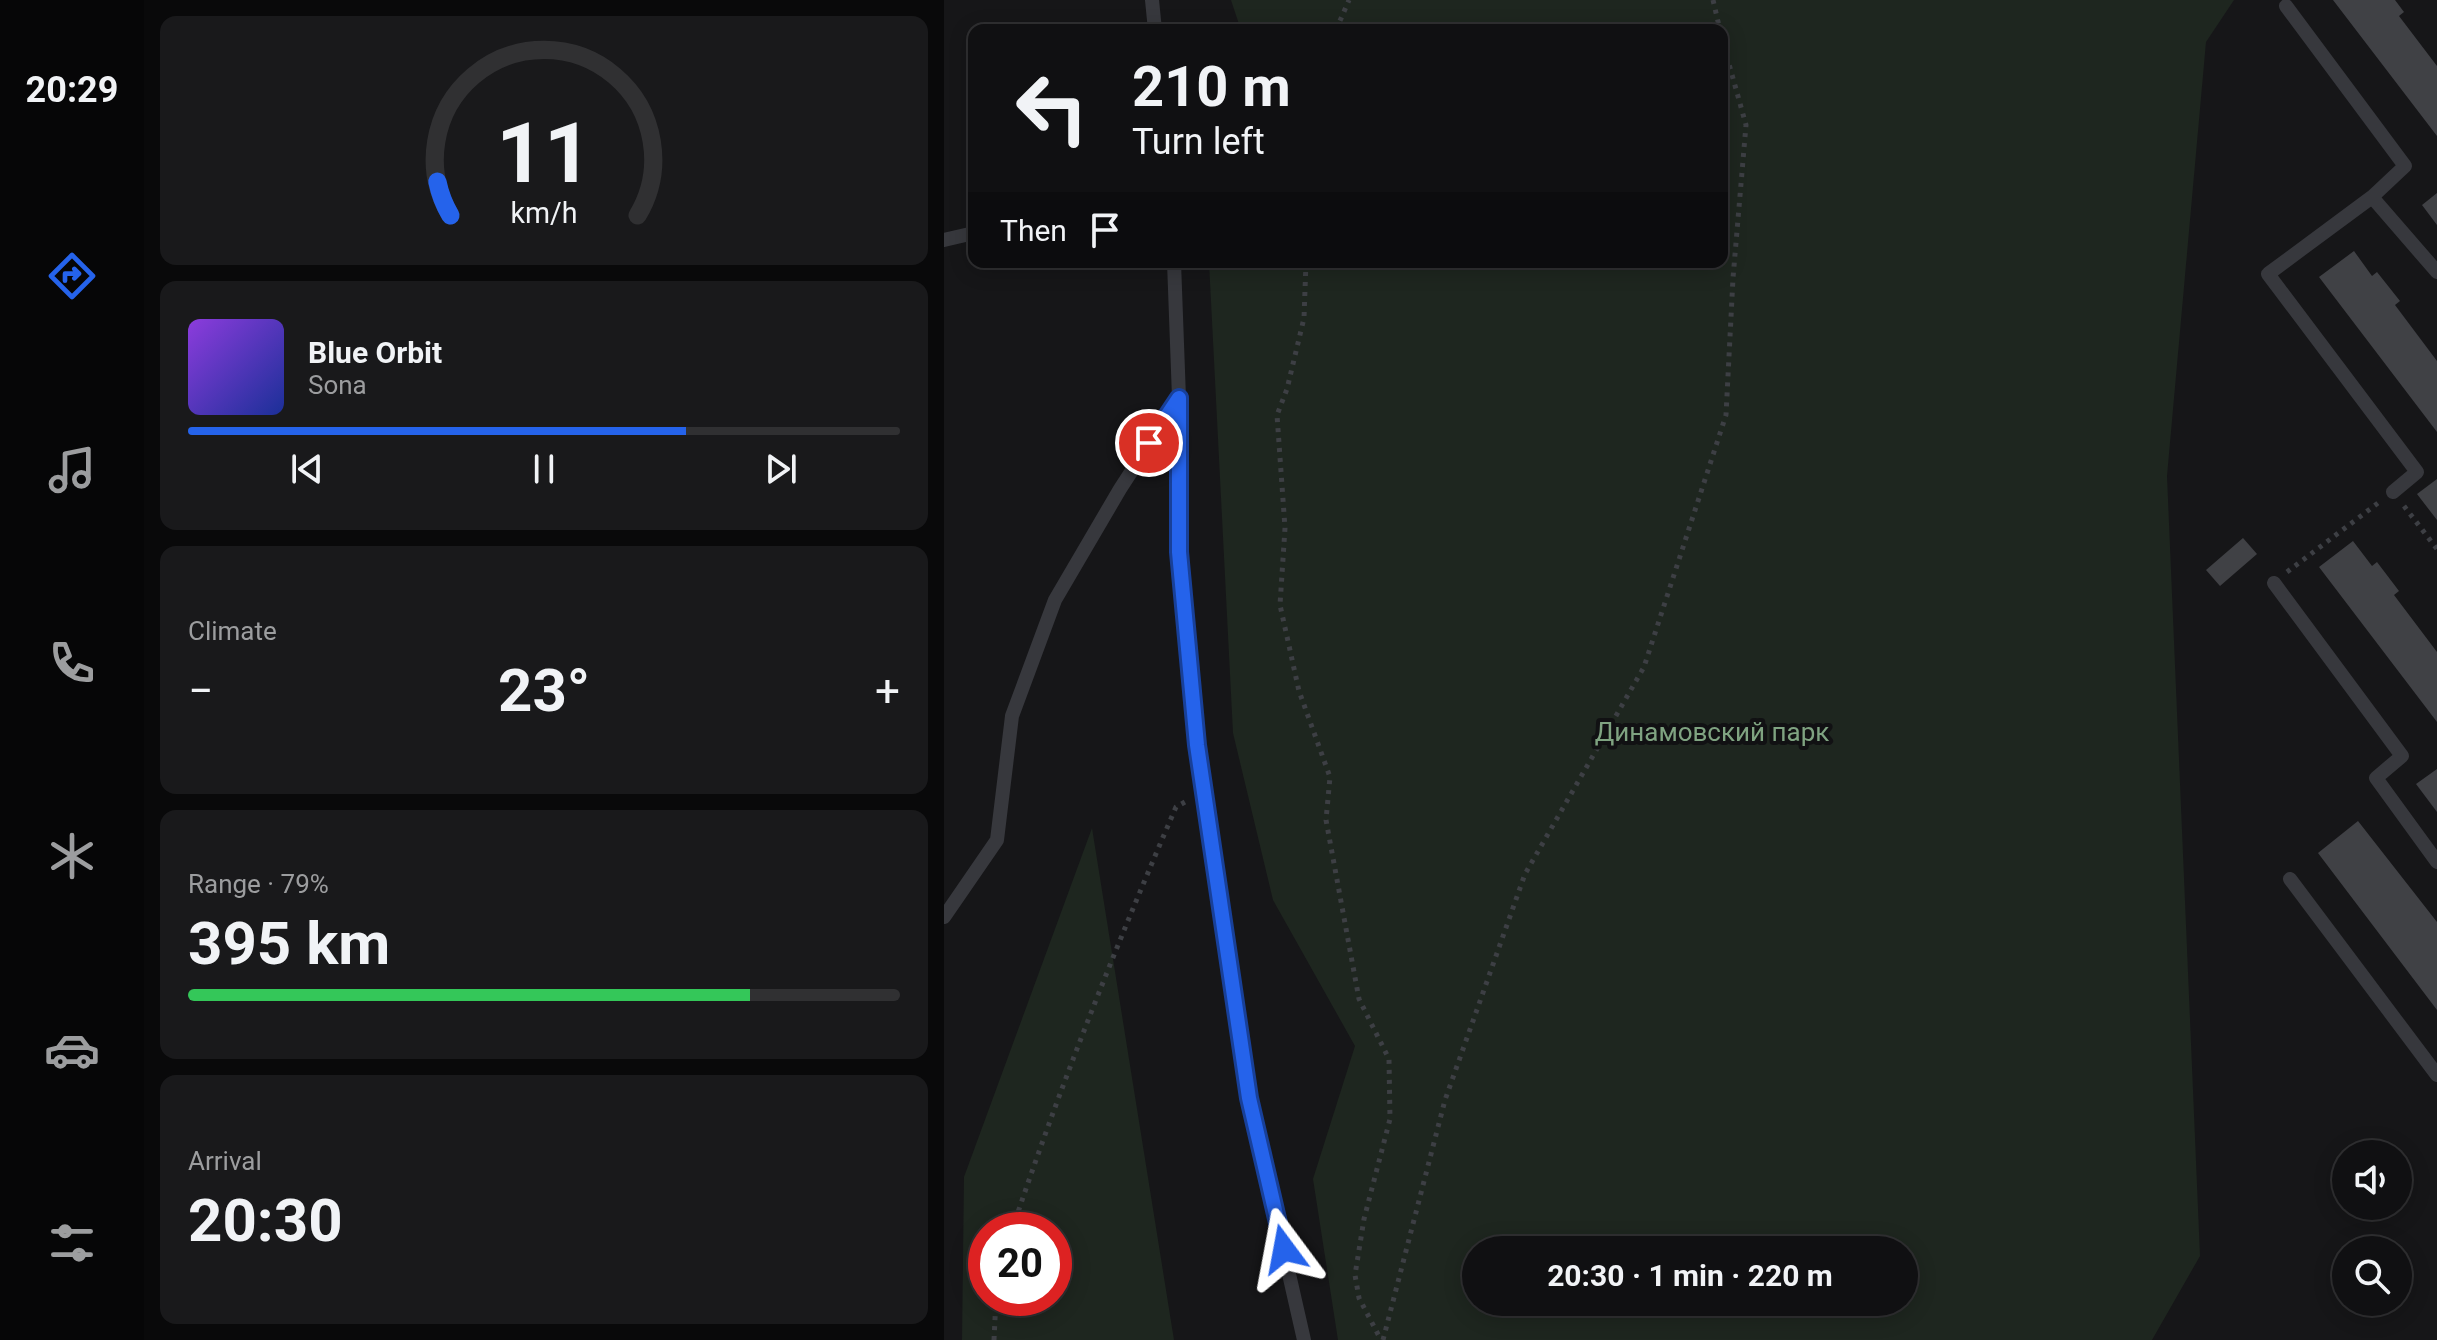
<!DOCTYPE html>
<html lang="en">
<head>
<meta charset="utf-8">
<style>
	body { margin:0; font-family:Roboto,sans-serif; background:#19191b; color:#f1f3f6; height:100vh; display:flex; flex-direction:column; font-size:30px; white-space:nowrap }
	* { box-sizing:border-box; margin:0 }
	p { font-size:26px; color:#9c9d9f }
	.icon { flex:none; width:44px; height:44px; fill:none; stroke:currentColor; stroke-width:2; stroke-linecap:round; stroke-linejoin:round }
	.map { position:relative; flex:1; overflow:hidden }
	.details { display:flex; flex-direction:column; gap:16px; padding:16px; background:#09090a; width:800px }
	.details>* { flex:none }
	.guide { position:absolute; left:24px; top:24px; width:760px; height:244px; border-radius:16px; box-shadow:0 4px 20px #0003,0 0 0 2px #303032; background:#101012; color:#f1f3f6; overflow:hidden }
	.tools { position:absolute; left:1388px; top:1140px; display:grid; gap:16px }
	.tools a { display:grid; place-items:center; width:80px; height:80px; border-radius:50%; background:#101012; box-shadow:0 4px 20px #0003,0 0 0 2px #303032; font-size:40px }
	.speed { position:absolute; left:24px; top:1212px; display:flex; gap:16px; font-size:40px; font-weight:700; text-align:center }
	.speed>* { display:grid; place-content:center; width:104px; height:104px; border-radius:50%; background:#101012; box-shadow:0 4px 20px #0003,0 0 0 2px #303032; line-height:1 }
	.speed .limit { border:12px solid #d22; background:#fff; color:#111 }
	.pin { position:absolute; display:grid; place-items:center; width:68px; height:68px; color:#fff; margin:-34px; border:4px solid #fff; border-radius:50%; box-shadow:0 2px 8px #0007 }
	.me { position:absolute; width:88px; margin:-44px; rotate:347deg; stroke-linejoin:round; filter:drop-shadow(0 0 6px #0008) }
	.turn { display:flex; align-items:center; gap:28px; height:168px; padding:0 32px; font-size:36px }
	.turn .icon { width:104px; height:104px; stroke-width:2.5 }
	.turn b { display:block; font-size:56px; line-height:68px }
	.then { display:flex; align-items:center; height:76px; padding:0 32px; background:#0003; gap:16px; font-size:30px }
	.big { font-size:60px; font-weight:700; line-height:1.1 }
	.details .card { flex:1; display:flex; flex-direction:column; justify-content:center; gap:12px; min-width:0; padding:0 28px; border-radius:16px; background:#19191b }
	.details .dial { align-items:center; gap:0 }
	.dial svg { height:208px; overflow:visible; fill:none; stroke:#303032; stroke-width:7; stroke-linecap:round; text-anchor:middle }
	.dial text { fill:#f1f3f6; stroke:none }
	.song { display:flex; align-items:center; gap:24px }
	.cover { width:96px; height:96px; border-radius:12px; background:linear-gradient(135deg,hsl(270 70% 55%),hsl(230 70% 35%)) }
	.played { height:8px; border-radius:4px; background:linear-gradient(90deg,#2563eb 70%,#303032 70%) }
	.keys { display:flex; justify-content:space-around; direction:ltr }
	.heat { display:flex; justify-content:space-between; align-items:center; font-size:44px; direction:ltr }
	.charge { height:12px; border-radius:6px; background:linear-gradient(90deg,#34c759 79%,#303032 0) }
	.trip { position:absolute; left:518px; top:1236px; width:456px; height:80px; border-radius:40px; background:#101012; box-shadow:0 4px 20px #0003,0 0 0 2px #303032; font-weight:700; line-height:80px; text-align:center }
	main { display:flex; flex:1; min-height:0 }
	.tabs { display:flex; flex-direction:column; width:144px; justify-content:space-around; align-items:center; background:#060607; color:#9c9d9f }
	.tabs .icon { width:56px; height:56px }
	.tabs .active { color:#2563eb }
	.tabs b { font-size:36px; color:#f1f3f6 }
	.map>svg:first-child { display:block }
	.green { fill:#1e261f; fill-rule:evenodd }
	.building { fill:#404145 }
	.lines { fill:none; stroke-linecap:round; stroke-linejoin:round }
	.path { stroke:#3d3f44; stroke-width:5; stroke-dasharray:4 6; stroke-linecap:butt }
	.lane { stroke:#37383d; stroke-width:14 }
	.route-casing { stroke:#184099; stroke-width:20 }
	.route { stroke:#2563eb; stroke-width:14 }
	.labels { text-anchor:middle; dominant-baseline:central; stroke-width:8; stroke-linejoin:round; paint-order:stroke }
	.park-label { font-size:26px; fill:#7fa381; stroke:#111113 }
</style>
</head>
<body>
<main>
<nav class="tabs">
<b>20:29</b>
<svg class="icon active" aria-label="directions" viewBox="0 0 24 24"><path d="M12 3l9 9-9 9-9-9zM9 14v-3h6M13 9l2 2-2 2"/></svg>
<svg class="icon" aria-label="music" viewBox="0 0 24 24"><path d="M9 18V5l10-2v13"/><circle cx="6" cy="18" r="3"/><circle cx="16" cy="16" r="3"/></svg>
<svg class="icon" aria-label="phone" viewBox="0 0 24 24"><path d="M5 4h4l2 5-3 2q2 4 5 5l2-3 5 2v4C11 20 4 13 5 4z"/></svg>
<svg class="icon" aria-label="climate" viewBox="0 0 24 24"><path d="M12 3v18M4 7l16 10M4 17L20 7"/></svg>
<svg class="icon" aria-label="car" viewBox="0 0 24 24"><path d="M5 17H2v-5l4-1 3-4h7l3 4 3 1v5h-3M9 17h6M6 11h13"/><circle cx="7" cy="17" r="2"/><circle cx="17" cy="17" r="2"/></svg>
<svg class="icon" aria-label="filters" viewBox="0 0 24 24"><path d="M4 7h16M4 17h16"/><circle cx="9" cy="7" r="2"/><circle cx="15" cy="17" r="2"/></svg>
</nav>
<section class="details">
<div class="card dial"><svg viewBox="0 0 100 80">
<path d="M14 69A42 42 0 1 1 86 69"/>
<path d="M14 69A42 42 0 0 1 9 56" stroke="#2563eb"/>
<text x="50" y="56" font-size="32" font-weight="700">11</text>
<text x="50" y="72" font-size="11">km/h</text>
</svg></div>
<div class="card">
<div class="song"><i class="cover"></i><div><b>Blue Orbit</b><p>Sona</p></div></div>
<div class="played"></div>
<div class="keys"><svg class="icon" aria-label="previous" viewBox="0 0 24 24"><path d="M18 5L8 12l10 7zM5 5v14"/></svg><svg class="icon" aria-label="pause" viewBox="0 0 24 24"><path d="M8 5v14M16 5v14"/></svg><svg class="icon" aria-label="next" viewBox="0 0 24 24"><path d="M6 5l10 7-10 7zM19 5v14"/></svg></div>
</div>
<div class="card"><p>Climate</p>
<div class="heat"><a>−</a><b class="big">23°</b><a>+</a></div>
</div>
<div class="card"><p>Range · 79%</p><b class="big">395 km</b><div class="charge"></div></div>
<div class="card"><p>Arrival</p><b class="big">20:30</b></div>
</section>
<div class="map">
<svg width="1493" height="1340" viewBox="0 0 1493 1340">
	<rect width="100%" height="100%" fill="#161618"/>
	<!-- green -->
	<path class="green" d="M287 0H1290L1262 42 1223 476 1256 1256 1208 1340H394L369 1179 411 1046 329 900 289 733 265 262H778V30H297ZM532 1250H960V1302H532Z
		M148 828 230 1340H18L20 1177ZM42 1230H110V1298H42Z"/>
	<!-- building -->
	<path class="building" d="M1389 0H1451L1460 12 1455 16 1493 66V136Z
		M1493 193V225L1478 205Z
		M1410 251 1428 276 1433 272 1456 301 1451 305 1493 361V432L1375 277Z
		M1493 479V520L1473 494Z
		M1299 538 1313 554 1276 586 1262 570Z
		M1409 541 1428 566 1433 562 1455 591 1450 595 1493 652V722L1375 567Z
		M1493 769V812L1472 784Z
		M1414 821 1493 922V1010L1374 853Z"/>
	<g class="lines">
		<!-- path -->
		<path class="path" d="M769 0 776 30
			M392 30 405 0
			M362 262 360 318 343 389 333 415 341 528 336 605 355 691 386 777 382 820 415 999 445 1059 446 1119 420 1219 411 1275 415 1298 437 1340
			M1460 506 1493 549
			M1343 572 1434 503
			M68 1230C116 1086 172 946 232 807L241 802
			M50 1340 52 1298
			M439 1340 501 1100 581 874 700 667 782 415 789 278 802 125 778 39"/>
		<!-- lane -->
		<path class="lane" d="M208 0 211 30
			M1342 6 1461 166 1428 197
			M0 240 30 233
			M230 262 235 398V552L253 745 305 1098 360 1340
			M1449 492 1473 472 1324 274 1428 197 1493 272
			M1330 583 1458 756 1432 778 1493 862
			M1346 879 1493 1075
			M0 917 53 840 68 716 111 600 176 489 235 398"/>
	</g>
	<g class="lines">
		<!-- route casing -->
		<g class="route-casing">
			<path id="route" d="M205 443 235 398V552L253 745 305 1098 340 1249"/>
		</g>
		<!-- route -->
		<use href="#route" class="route"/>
	</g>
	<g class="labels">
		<!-- park labels -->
		<g class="park-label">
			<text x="768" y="732">Динамовский парк</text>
		</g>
	</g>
</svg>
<div class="tools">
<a><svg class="icon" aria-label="sound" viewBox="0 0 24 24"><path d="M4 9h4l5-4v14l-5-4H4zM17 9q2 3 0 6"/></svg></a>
<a><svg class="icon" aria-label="search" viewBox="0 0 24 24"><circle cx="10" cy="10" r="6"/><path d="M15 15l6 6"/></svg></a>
</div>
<div class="speed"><div class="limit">20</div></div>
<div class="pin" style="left:205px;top:443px;background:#d93025"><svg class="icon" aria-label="arrive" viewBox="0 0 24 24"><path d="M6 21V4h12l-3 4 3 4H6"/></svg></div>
<svg class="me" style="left:340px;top:1249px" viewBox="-20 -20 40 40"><path d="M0-17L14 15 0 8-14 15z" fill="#2563eb" stroke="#fff" stroke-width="4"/></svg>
<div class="trip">20:30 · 1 min · 220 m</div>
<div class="guide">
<div class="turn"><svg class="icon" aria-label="left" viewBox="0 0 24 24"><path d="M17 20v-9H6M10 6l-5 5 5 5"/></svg><div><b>210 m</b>Turn left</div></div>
<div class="then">Then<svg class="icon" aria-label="arrive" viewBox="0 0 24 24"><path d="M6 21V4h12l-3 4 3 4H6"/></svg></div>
</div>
</div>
</main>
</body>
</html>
